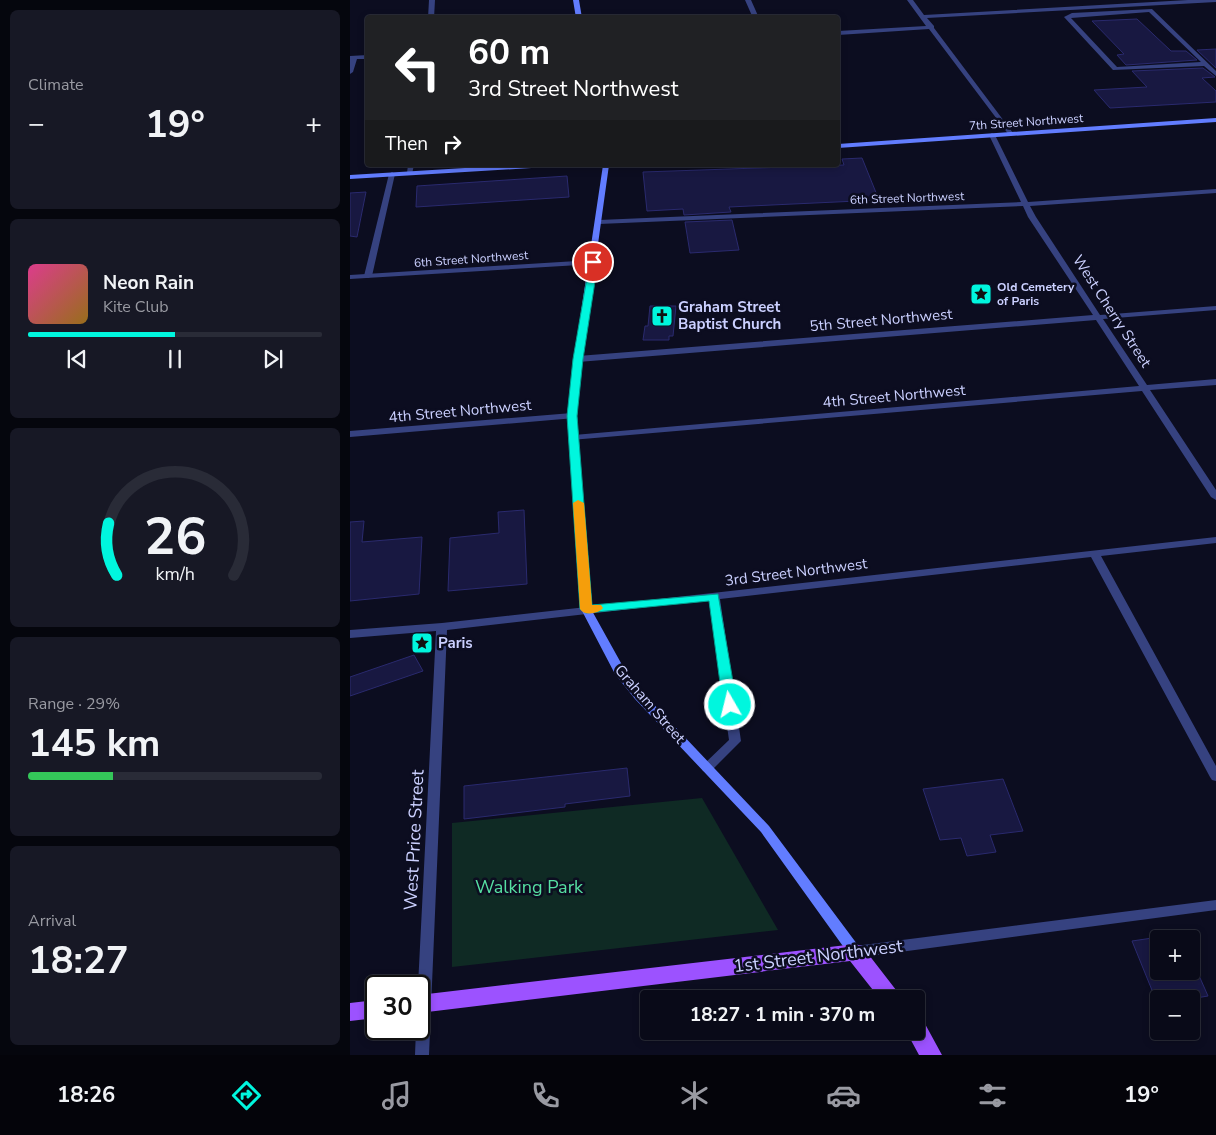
<!DOCTYPE html>
<html lang="en">
<head>
<meta charset="utf-8">
<style>
	body { margin:0; font-family:"Nunito Sans",sans-serif; background:#171825; color:#f1f3f6; height:100vh; display:flex; flex-direction:column; font-size:19px; white-space:nowrap }
	* { box-sizing:border-box; margin:0 }
	p { font-size:16px; color:#999aa2 }
	.icon { flex:none; width:28px; height:28px; fill:none; stroke:currentColor; stroke-width:2; stroke-linecap:round; stroke-linejoin:round }
	.map { position:relative; flex:1; overflow:hidden }
	.drawer { display:flex; flex-direction:column; gap:10px; padding:10px; background:#05060d; width:350px }
	.drawer>* { flex:none }
	.banner { position:absolute; left:15px; top:15px; width:475px; height:152px; border-radius:5px; box-shadow:0 2px 8px #0003,0 0 0 1px #292b37; background:#202124; color:#fff; overflow:hidden }
	.fabs { position:absolute; left:800px; top:930px; display:grid; gap:10px }
	.fabs a { display:grid; place-items:center; width:50px; height:50px; border-radius:5px; background:#090a18; box-shadow:0 2px 8px #0003,0 0 0 1px #292b37; font-size:25px }
	.speed { position:absolute; left:15px; top:975px; display:flex; gap:10px; font-size:25px; font-weight:700; text-align:center }
	.speed>* { display:grid; place-content:center; width:65px; height:65px; border-radius:50%; background:#090a18; box-shadow:0 2px 8px #0003,0 0 0 1px #292b37; line-height:1 }
	.speed .limit { border:2px solid #111; border-radius:8px; background:#fff; color:#111 }
	.pin { position:absolute; display:grid; place-items:center; width:42px; height:42px; color:#fff; margin:-21px; border:2px solid #fff; border-radius:50%; box-shadow:0 1px 5px #0007 }
	.me { position:absolute; width:55px; margin:-28px; rotate:352deg; stroke-linejoin:round; filter:drop-shadow(0 0 4px #0008) }
	.turn { display:flex; align-items:center; gap:18px; height:105px; padding:0 20px; font-size:22px }
	.turn .icon { width:65px; height:65px; stroke-width:2.5 }
	.turn b { display:block; font-size:35px; line-height:42px }
	.then { display:flex; align-items:center; height:48px; padding:0 20px; background:#0003; gap:10px; font-size:19px }
	.big { font-size:38px; font-weight:700; line-height:1.1 }
	.drawer .widget { flex:1; display:flex; flex-direction:column; justify-content:center; gap:8px; min-width:0; padding:0 18px; border-radius:8px; background:#171825 }
	.drawer .dial { align-items:center; gap:0 }
	.dial svg { height:130px; overflow:visible; fill:none; stroke:#292b37; stroke-width:7; stroke-linecap:round; text-anchor:middle }
	.dial text { fill:#f1f3f6; stroke:none }
	.song { display:flex; align-items:center; gap:15px }
	.cover { width:60px; height:60px; border-radius:8px; background:linear-gradient(135deg,hsl(330 70% 55%),hsl(40 70% 35%)) }
	.played { height:5px; border-radius:2px; background:linear-gradient(90deg,#00f6de 50%,#292b37 50%) }
	.keys { display:flex; justify-content:space-around; direction:ltr }
	.heat { display:flex; justify-content:space-between; align-items:center; font-size:28px; direction:ltr }
	.charge { height:8px; border-radius:4px; background:linear-gradient(90deg,#34c759 29%,#292b37 0) }
	.trip { position:absolute; left:290px; top:990px; width:285px; height:50px; border-radius:5px; background:#090a18; box-shadow:0 2px 8px #0003,0 0 0 1px #292b37; font-weight:700; line-height:50px; text-align:center }
	.tab-bar { display:flex; height:80px; justify-content:space-around; align-items:center; background:#04040a; color:#999aa2 }
	.tab-bar .icon { width:35px; height:35px }
	.tab-bar .on { color:#00f6de }
	.tab-bar b { font-size:22px; color:#f1f3f6 }
	main { display:flex; flex:1; min-height:0 }
	.map>svg:first-child { display:block }
	.green { fill:#0f2a24 }
	.building { fill:#181841; stroke:#2a2a6e }
	.lines { fill:none; stroke-linecap:round; stroke-linejoin:round }
	.lane { fill:#364280; fill-rule:evenodd }
	.street { fill:#364280; fill-rule:evenodd }
	.secondary { fill:#627dff; fill-rule:evenodd }
	.primary { fill:#9c52ff; fill-rule:evenodd }
	.route { fill:#00f6de; stroke:#00a090 }
	.slow { fill:#f59e0b }
	.labels { text-anchor:middle; dominant-baseline:central; stroke-width:5; stroke-linejoin:round; paint-order:stroke }
	.far-street-label { font-size:12px; fill:#cbd0ff; stroke:#0c0d20 }
	.far-poi-label { font-size:12px; font-weight:bold; fill:#cbd0ff; stroke:#0c0d20; text-anchor:start }
	.poi-label { font-size:15px; font-weight:bold; fill:#cbd0ff; stroke:#0c0d20; text-anchor:start }
	.street-label { font-size:15px; fill:#cbd0ff; stroke:#0c0d20 }
	.near-street-label { font-size:18px; fill:#cbd0ff; stroke:#0c0d20 }
	.near-park-label { font-size:18px; fill:#56e0a2; stroke:#0c0d20 }
</style>
</head>
<body>
<main>
<section class="drawer">
<div class="widget"><p>Climate</p>
<div class="heat"><a>−</a><b class="big">19°</b><a>+</a></div>
</div>
<div class="widget">
<div class="song"><i class="cover"></i><div><b>Neon Rain</b><p>Kite Club</p></div></div>
<div class="played"></div>
<div class="keys"><svg class="icon" aria-label="previous" viewBox="0 0 24 24"><path d="M18 5L8 12l10 7zM5 5v14"/></svg><svg class="icon" aria-label="pause" viewBox="0 0 24 24"><path d="M8 5v14M16 5v14"/></svg><svg class="icon" aria-label="next" viewBox="0 0 24 24"><path d="M6 5l10 7-10 7zM19 5v14"/></svg></div>
</div>
<div class="widget dial"><svg viewBox="0 0 100 80">
<path d="M14 69A42 42 0 1 1 86 69"/>
<path d="M14 69A42 42 0 0 1 9 37" stroke="#00f6de"/>
<text x="50" y="56" font-size="32" font-weight="700">26</text>
<text x="50" y="72" font-size="11">km/h</text>
</svg></div>
<div class="widget"><p>Range · 29%</p><b class="big">145 km</b><div class="charge"></div></div>
<div class="widget"><p>Arrival</p><b class="big">18:27</b></div>
</section>
<div class="map">
<svg width="866" height="1055" viewBox="0 0 866 1055">
	<rect width="100%" height="100%" fill="#0c0d20"/>
	<!-- green -->
	<path class="green" d="M352 798 428 930 102 967V823Z"/>
	<!-- building -->
	<path class="building" d="M787 19 821 51H836L847 60 776 65 767 55 774 54 742 21Z
		M866 49V68L847 50Z
		M853 68 865 77 852 78 866 91V102L760 108 744 90 797 87 782 71Z
		M512 158 529 200 379 207 381 212 334 215 333 209 297 211 293 172 494 165 492 159Z
		M217 176 219 197 66 207 67 186Z
		M16 192 7 237 0 236V193Z
		M382 220 389 250 340 253 335 222Z
		M300 306H326L323 336H319V340H293L295 326H298Z
		M174 510 177 584 98 591 100 538 149 533 148 512Z
		M14 521 12 542 72 537 69 594 0 601V522Z
		M64 655 73 671 0 696V677Z
		M277 768 280 796 215 804V807L114 819V786Z
		M653 779 673 831 640 835 646 852 617 856 611 838 590 840 573 789Z
		M809 937V971H847L858 996 840 999H809L808 1005 782 941Z"/>
	<g class="lines">
		<!-- lane -->
		<path class="lane" d="M802 9 866 71V76L854 66 763 70 714 17 722 13ZM799 12 851 62 767 67 721 18Z
			M42 172 45 174 22 276 18 278 14 276 39 174Z"/>
		<!-- street -->
		<path class="street" d="M79 0H85L84 18H78Z
			M395 0H401L409 18H403Z
			M557 0H563L574 15 838 0H866V2L577 18 584 26V28L663 133 664 134 661 136 659 135 579 29 488 35V31L576 26Z
			M18 55V59H7L3 72 0 74V56Z
			M642 133 645 135 678 202 866 189V193L680 206 686 217 750 315 866 306V310L753 319 797 385 866 379V385L800 390 866 490V500L861 497 792 391 221 440 219 438 224 435 789 386 746 320 228 362 224 359 228 356 743 315 678 217 673 206 249 224 245 222 249 220 671 202 639 135Z
			M58 165H64L62 174 57 173Z
			M243 260H246V264L0 279V275Z
			M222 413 227 416 225 418 0 437V431Z
			M866 537V543L751 556 866 766V781L862 780 860 777 741 557 370 599 391 741 361 771 357 772 353 771 351 768 353 765 379 740 359 600 97 630 79 1055H65L66 1029H69L68 986 86 631 0 638V630L92 623Z
			M866 900V910L505 958 500 956 498 952 500 948 505 946Z"/>
		<!-- secondary -->
		<path class="secondary" d="M223 0H229L232 18H226Z
			M866 118V122L488 148V144Z
			M163 165H200L197 167 0 179V175Z
			M253 165H259L232 359 227 416 241 609 276 672 293 693 419 826 510 948 512 952 510 956 505 958 500 956 411 832 285 699 265 674 231 609 217 416 224 359Z"/>
		<!-- primary -->
		<path class="primary" d="M505 944 512 946 553 999H530L500 961 69 1013V995Z
			M26 1000V1018L0 1021V1003Z
			M566 1020 574 1022 592 1055H569L556 1031H566Z"/>
	</g>
	<!-- route -->
	<path class="route" d="M240 260 248 262 233 359 227 416 242 605 368 594 387 705 385 708H375L373 705 359 601 236 613 230 609 217 416 223 359Z"/>
	<!-- slow -->
	<path class="slow" d="M228 500 234 503 242 605H251L253 608C248 614 234 616 230 609L223 503Z"/>
	<!-- icons -->
	<defs>
		<g id="sight-square" transform="scale(1.125)"><rect x="-9" y="-9" width="18" height="18" rx="4" fill="#00f6de" stroke="#0c0d20"/><path d="M0-6L1.8-2.2L6-1.7L2.9 1.2L3.7 5.4L0 3.3L-3.7 5.4L-2.9 1.2L-6-1.7L-1.8-2.2Z" fill="#111"/></g>
		<g id="church-square" transform="scale(1.125)"><rect x="-9" y="-9" width="18" height="18" rx="4" fill="#00f6de" stroke="#0c0d20"/><path d="M-1.2-6h2.4v3.5h3.3v2.4h-3.3V6h-2.4V-.1h-3.3v-2.4h3.3Z" fill="#111"/></g>
	</defs>
	<g fill-rule="evenodd">
		<use href="#sight-square" x="631" y="294"/>
		<use href="#church-square" x="312" y="316"/>
		<use href="#sight-square" x="72" y="643"/>
	</g>
	<g class="labels">
		<!-- far-street labels -->
		<g class="far-street-label">
			<text transform="translate(676 122) rotate(-4)">7th Street Northwest</text>
			<text transform="translate(557 198) rotate(-2)">6th Street Northwest</text>
			<text transform="translate(121 259) rotate(-4)">6th Street Northwest</text>
		</g>
		<!-- far-poi labels -->
		<g class="far-poi-label">
			<text x="647" y="287">Old Cemetery<tspan x="647" dy="14">of Paris</tspan></text>
		</g>
		<!-- poi labels -->
		<g class="poi-label">
			<text x="328" y="307">Graham Street<tspan x="328" dy="17">Baptist Church</tspan></text>
			<text x="88" y="643">Paris</text>
		</g>
		<!-- street labels -->
		<g class="street-label">
			<text transform="translate(762 311) rotate(57)">West Cherry Street</text>
			<text transform="translate(531 320) rotate(-5)">5th Street Northwest</text>
			<text transform="translate(544 396) rotate(-5)">4th Street Northwest</text>
			<text transform="translate(110 411) rotate(-5)">4th Street Northwest</text>
			<text transform="translate(446 572) rotate(-7)">3rd Street Northwest</text>
			<text transform="translate(300 704) rotate(49)">Graham Street</text>
		</g>
		<!-- near-street labels -->
		<g class="near-street-label">
			<text transform="translate(64 840) rotate(-87)">West Price Street</text>
			<text transform="translate(468 956) rotate(-7)">1st Street Northwest</text>
		</g>
		<!-- near-park labels -->
		<g class="near-park-label">
			<text x="179" y="887">Walking Park</text>
		</g>
	</g>
</svg>
<div class="fabs">
<a>+</a>
<a>−</a>
</div>
<div class="speed"><div class="limit">30</div></div>
<div class="pin" style="left:243px;top:262px;background:#d93025"><svg class="icon" aria-label="arrive" viewBox="0 0 24 24"><path d="M6 21V4h12l-3 4 3 4H6"/></svg></div>
<svg class="me" style="left:380px;top:705px" viewBox="-20 -20 40 40"><circle r="17" fill="#00f6de" stroke="#fff" stroke-width="3"/><path d="M0-11L8 9 0 5-8 9z" fill="#fff"/></svg>
<div class="trip">18:27 · 1 min · 370 m</div>
<div class="banner">
<div class="turn"><svg class="icon" aria-label="left" viewBox="0 0 24 24"><path d="M17 20v-9H6M10 6l-5 5 5 5"/></svg><div><b>60 m</b>3rd Street Northwest</div></div>
<div class="then">Then<svg class="icon" aria-label="right" viewBox="0 0 24 24"><path d="M7 20v-9h11M14 6l5 5-5 5"/></svg></div>
</div>
</div>
</main>
<nav class="tab-bar">
<b>18:26</b>
<svg class="icon on" aria-label="directions" viewBox="0 0 24 24"><path d="M12 3l9 9-9 9-9-9zM9 14v-3h6M13 9l2 2-2 2"/></svg>
<svg class="icon" aria-label="music" viewBox="0 0 24 24"><path d="M9 18V5l10-2v13"/><circle cx="6" cy="18" r="3"/><circle cx="16" cy="16" r="3"/></svg>
<svg class="icon" aria-label="phone" viewBox="0 0 24 24"><path d="M5 4h4l2 5-3 2q2 4 5 5l2-3 5 2v4C11 20 4 13 5 4z"/></svg>
<svg class="icon" aria-label="climate" viewBox="0 0 24 24"><path d="M12 3v18M4 7l16 10M4 17L20 7"/></svg>
<svg class="icon" aria-label="car" viewBox="0 0 24 24"><path d="M5 17H2v-5l4-1 3-4h7l3 4 3 1v5h-3M9 17h6M6 11h13"/><circle cx="7" cy="17" r="2"/><circle cx="17" cy="17" r="2"/></svg>
<svg class="icon" aria-label="filters" viewBox="0 0 24 24"><path d="M4 7h16M4 17h16"/><circle cx="9" cy="7" r="2"/><circle cx="15" cy="17" r="2"/></svg>
<b>19°</b>
</nav>
</body>
</html>
